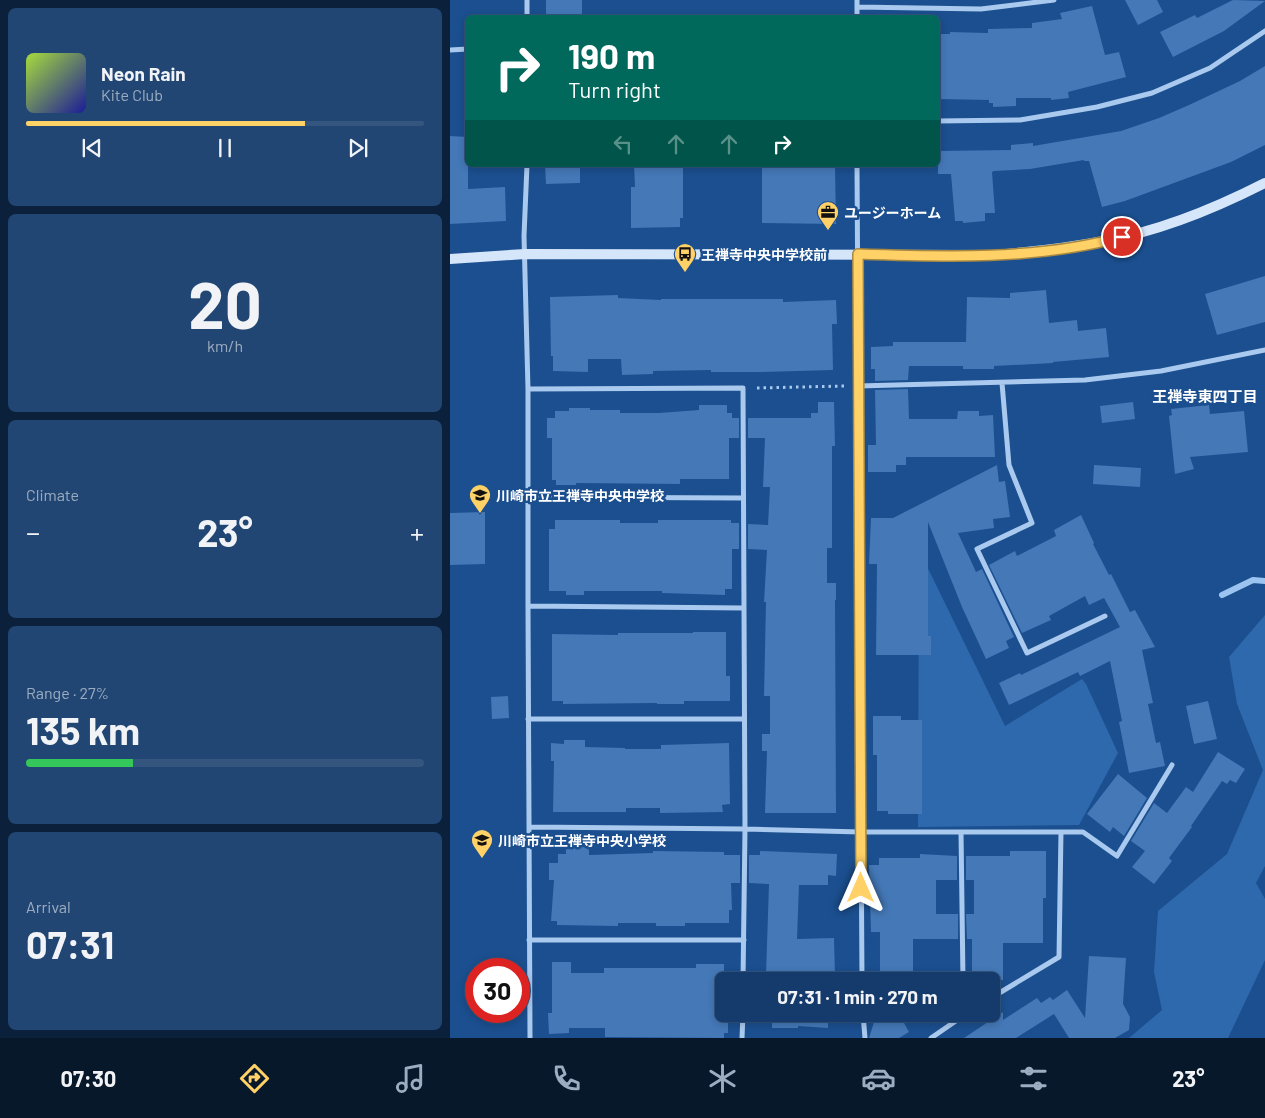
<!DOCTYPE html>
<html lang="en">
<head>
<meta charset="utf-8">
<style>
	body { margin:0; font-family:Barlow,"Noto Sans JP",sans-serif; background:#214673; color:#f1f3f6; height:100vh; display:flex; flex-direction:column; font-size:19px; white-space:nowrap }
	* { box-sizing:border-box; margin:0 }
	p { font-size:16px; color:#9dadc1 }
	.icon { flex:none; width:28px; height:28px; fill:none; stroke:currentColor; stroke-width:2; stroke-linecap:round; stroke-linejoin:round }
	.map { position:relative; flex:1; overflow:hidden }
	.sheet { display:flex; flex-direction:column; gap:8px; padding:8px; background:#0b203b; width:450px }
	.sheet>* { flex:none }
	.guide { position:absolute; left:15px; top:15px; width:475px; height:152px; border-radius:8px; box-shadow:0 2px 8px #0003,0 0 0 1px #33557e; background:#00695c; color:#fff; overflow:hidden }
	.speed { position:absolute; left:15px; top:958px; display:flex; gap:10px; font-size:25px; font-weight:700; text-align:center }
	.speed>* { display:grid; place-content:center; width:65px; height:65px; border-radius:50%; background:#143b6b; box-shadow:0 2px 8px #0003,0 0 0 1px #33557e; line-height:1 }
	.speed .limit { border:8px solid #d22; background:#fff; color:#111 }
	.pin { position:absolute; display:grid; place-items:center; width:42px; height:42px; color:#fff; margin:-21px; border:2px solid #fff; border-radius:50%; box-shadow:0 1px 5px #0007 }
	.me { position:absolute; width:55px; margin:-28px; rotate:0deg; stroke-linejoin:round; filter:drop-shadow(0 0 4px #0008) }
	.turn { display:flex; align-items:center; gap:18px; height:105px; padding:0 20px; font-size:22px }
	.turn .icon { width:65px; height:65px; stroke-width:2.5 }
	.turn b { display:block; font-size:35px; line-height:42px }
	.lanes { display:flex; align-items:center; height:48px; padding:0 20px; background:#0003; justify-content:center; gap:25px; direction:ltr }
	.lanes .off { opacity:.35 }
	.big { font-size:38px; font-weight:700; line-height:1.1 }
	.sheet .tile { flex:1; display:flex; flex-direction:column; justify-content:center; gap:8px; min-width:0; padding:0 18px; border-radius:8px; background:#214673 }
	.sheet .dial { align-items:center; gap:0 }
	.dial b { font-size:65px; line-height:1 }
	.song { display:flex; align-items:center; gap:15px }
	.cover { width:60px; height:60px; border-radius:8px; background:linear-gradient(135deg,hsl(80 70% 55%),hsl(240 70% 35%)) }
	.played { height:5px; border-radius:2px; background:linear-gradient(90deg,#ffd166 70%,#33557e 70%) }
	.keys { display:flex; justify-content:space-around; direction:ltr }
	.heat { display:flex; justify-content:space-between; align-items:center; font-size:28px; direction:ltr }
	.charge { height:8px; border-radius:4px; background:linear-gradient(90deg,#34c759 27%,#33557e 0) }
	.trip { position:absolute; left:265px; top:972px; width:285px; height:50px; border-radius:8px; background:#143b6b; box-shadow:0 2px 8px #0003,0 0 0 1px #33557e; font-weight:700; line-height:50px; text-align:center }
	.tab-bar { display:flex; height:80px; justify-content:space-around; align-items:center; background:#08182b; color:#9dadc1 }
	.tab-bar .icon { width:35px; height:35px }
	.tab-bar .current { color:#ffd166 }
	.tab-bar b { font-size:22px; color:#f1f3f6 }
	main { display:flex; flex:1; min-height:0 }
	.map>svg:first-child { display:block }
	.green { fill:#2e69ad }
	.lines { fill:none; stroke-linecap:round; stroke-linejoin:round }
	.stream { stroke:#9cc4f0; stroke-width:6 }
	.building { fill:#4478b7 }
	.path { stroke:#a9c9ee; stroke-width:3; stroke-dasharray:2.5 4; stroke-linecap:butt }
	.street { stroke:#a9c9ee; stroke-width:5 }
	.secondary { stroke:#d6e6fa; stroke-width:10 }
	.route-casing { stroke:#a68842; stroke-width:12 }
	.route { stroke:#ffd166; stroke-width:9 }
	.labels { text-anchor:middle; dominant-baseline:central; stroke-width:5; stroke-linejoin:round; paint-order:stroke }
	.poi-label { font-size:14px; font-weight:bold; fill:#fff; stroke:#1b4f8f; text-anchor:start }
	.neighbourhood-label { font-size:15px; font-weight:bold; fill:#fff; stroke:#1b4f8f }
</style>
</head>
<body>
<main>
<section class="sheet">
<div class="tile">
<div class="song"><i class="cover"></i><div><b>Neon Rain</b><p>Kite Club</p></div></div>
<div class="played"></div>
<div class="keys"><svg class="icon" aria-label="previous" viewBox="0 0 24 24"><path d="M18 5L8 12l10 7zM5 5v14"/></svg><svg class="icon" aria-label="pause" viewBox="0 0 24 24"><path d="M8 5v14M16 5v14"/></svg><svg class="icon" aria-label="next" viewBox="0 0 24 24"><path d="M6 5l10 7-10 7zM19 5v14"/></svg></div>
</div>
<div class="tile dial"><b>20</b><p>km/h</p></div>
<div class="tile"><p>Climate</p>
<div class="heat"><a>−</a><b class="big">23°</b><a>+</a></div>
</div>
<div class="tile"><p>Range · 27%</p><b class="big">135 km</b><div class="charge"></div></div>
<div class="tile"><p>Arrival</p><b class="big">07:31</b></div>
</section>
<div class="map">
<svg width="815" height="1038" viewBox="0 0 815 1038">
	<rect width="100%" height="100%" fill="#1b4f8f"/>
	<!-- green -->
	<path class="green" d="M469 550 555 726 632 679 636 684 668 753 629 825 468 827Z
		M815 615V866L806 883 815 899V960L778 1038H679L712 1010 704 972 708 911 777 854 813 770 787 704 779 657Z"/>
	<g class="lines">
		<!-- stream -->
		<path class="stream" d="M772 595 803 580 815 581"/>
	</g>
	<!-- building -->
	<path class="building" d="M96 0H132V18H96Z
		M675 0H707L713 12 688 25Z
		M783 0 815 1 774 31 723 57 710 32 745 15 747 18Z
		M642 6 655 55 669 52 676 77 618 92 619 98 601 100V98H566V106L543 107V103H539V100L488 99V34H500V32L538 33V29L582 28V23L612 19 610 13Z
		M815 66V145L781 162 675 201 652 207 639 161H634V160L580 169 544 171 542 172 545 213H535V221L513 223V221H505L501 174H488V151L561 150V145L583 143V146L671 131 709 118 739 105 790 81Z
		M0 136 18 137V189L55 187 56 221 0 224Z
		M95 165H130V183L96 184Z
		M184 165H233V218H230V227L181 228V187H185Z
		M312 165H385L386 224 312 223Z
		M815 276V322L767 335 755 294Z
		M596 290 599 323 627 320 628 331 656 328 659 357 603 362V363L544 366V369H513V366H459L458 380 425 381V369H421V347L443 346V342H516L517 297 560 298V293Z
		M168 295V298L211 300V299H333V302L386 300 387 324H382L383 370 312 372H261V370L203 371V374L172 375 171 359H138V372L103 371V356H101L100 297Z
		M458 389 459 419H507L508 411H529V416L543 415 545 457H456V465H446V472H418V445H426L425 390Z
		M368 402H384L385 446H382V548H377V583H386V600H385L386 813H315L317 751H312V734H320V696H314L316 602H314L317 550 298 549V524L318 525 320 487H313L315 438H298V418H361V413H368Z
		M683 402 685 419 652 423 650 406Z
		M249 405H277V413H282V418H289V438H279V479H230V484L126 483V485H106V480H102V438H97V418H105V411H119V408H140V410H170V413H209L249 410Z
		M759 405 760 414 794 411 798 452 740 457 744 469 725 474 719 416 722 415 721 409Z
		M547 465 549 482 555 481 560 517 543 519 544 528 508 533 526 572 532 569 564 637 556 641 559 648 536 659 512 607 478 522V636H481V655H426L427 564H419L421 518H443Z
		M644 465 691 468 690 487 643 484Z
		M35 512V564L0 565V513Z
		M631 515 644 543 643 544 659 575 661 574 680 612 685 610 705 647 692 650 703 703 698 704 706 743 710 742 715 766 679 773 669 722 672 721 660 661 630 676 628 672 559 705 549 683 570 673 571 675 670 627 654 598 639 605 635 596 599 616 601 620 572 633 539 565 565 551 567 556 606 536 604 530Z
		M105 520H170V523H208V520H281V523H289V549H282V589H275V595L212 593V591H134V595H116V591H99V529H105Z
		M243 632H276V676H280V701H234V704H207V703L113 704V701H102V634L168 635V633H243Z
		M58 696 59 718 42 719 41 697Z
		M758 701 767 739 744 744 736 706Z
		M423 716H451V720H472V814H438V811H427V755H423Z
		M114 740H135V747L175 748V749H211V745L279 743 280 804 272 805 273 812 210 813V808H176V812H103L104 761H101V743L114 744Z
		M768 752 795 769 786 783 780 780 777 784 772 781 741 826 742 827 719 858 722 861 704 884 682 867 695 851 681 841 704 803 717 813 736 787 743 792Z
		M668 774 697 798 674 836 663 827 660 832 637 814Z
		M116 845H139V855L203 853V851L274 852V855H290V883H281L282 910H279V923H235V926H206V923H168V926L107 925V921H101L104 880H99V863H108V854H116Z
		M310 851 387 854 386 876 378 875V885H349L347 939 384 938 385 977H378V981H322V975H316L319 884 299 883V855H310Z
		M560 851H596V898H593V943H553V980H522V939H517L516 914H524V880H516V856H560Z
		M470 854 507 856V880H486V914H508V939H463V981H430V932H421L419 865H429V858H470Z
		M639 956 676 958 673 1004 680 1017 679 1030 665 1038H619L604 1014 566 1038H514L553 1012V1020L587 998 591 1003 600 997 603 1000 617 990 635 1018Z
		M102 962H121V973H154V968H246V964H274V1014H278V1033H274V1038L155 1037V1028H119V1033L99 1034 98 1013H102Z
		M322 1014H378V1028L348 1026V1028H322Z
		M429 1014H459L461 1018 454 1023 459 1032 449 1038H419L426 1016Z"/>
	<g class="lines">
		<!-- path -->
		<path class="path" d="M307 388 395 386"/>
		<!-- street -->
		<path class="street" d="M77 0V18
			M407 0V18
			M407 7 531 9 604 0
			M0 50 18 49
			M488 121 570 120 647 107 702 93 760 68 815 31
			M77 165 74 236 78 389V606L80 1038
			M407 165 412 981
			M552 383 559 465 582 523 527 549 577 653 655 616
			M408 386 635 380 711 371 815 350
			M78 389 293 388 295 829 293 981
			M78 497 293 498
			M78 606 294 608
			M78 719H294
			M80 827 295 829 411 832H611L609 957 541 998
			M511 832 513 981
			M611 832H633L667 856 722 765
			M79 940H294
			M413 1014 415 1038
			M292 1038 293 1014
			M481 1038 516 1014"/>
		<!-- secondary -->
		<path class="secondary" d="M0 259 75 254 545 255C581 252 618 248 654 241 711 231 764 209 815 183"/>
	</g>
	<g class="lines">
		<!-- route casing -->
		<g class="route-casing">
			<path id="route" d="M411 888 408 254C495 257 587 260 672 237"/>
		</g>
		<!-- route -->
		<use href="#route" class="route"/>
	</g>
	<!-- icons -->
	<defs>
		<g id="office-pin" transform="scale(1.125)"><path d="M0 17L-7.5 6A9.5 9.5 0 1 1 7.5 6Z" fill="#ffd166" stroke="#1b4f8f"/><path d="M-6-3h4V-5.5h4V-3h4V5H-6ZM-1-4.5V-3h2v-1.5ZM-6 0V1H6V0Z" fill="#111"/></g>
		<g id="bus-pin" transform="scale(1.125)"><path d="M0 17L-7.5 6A9.5 9.5 0 1 1 7.5 6Z" fill="#ffd166" stroke="#1b4f8f"/><path d="M-5-6H5V4H4V6H2V4H-2V6H-4V4H-5ZM-3.5-4V0h7V-4ZM-3.5 1.2v1.5H-2V1.2ZM2 1.2v1.5H3.5V1.2Z" fill="#111"/></g>
		<g id="school-pin" transform="scale(1.125)"><path d="M0 17L-7.5 6A9.5 9.5 0 1 1 7.5 6Z" fill="#ffd166" stroke="#1b4f8f"/><path d="M0-5L7-2L0 1L-7-2ZM-4 1L0 2.5L4 1V4Q0 6-4 4Z" fill="#111"/></g>
	</defs>
	<g fill-rule="evenodd">
		<use href="#office-pin" x="378" y="212"/>
		<use href="#bus-pin" x="235" y="254"/>
		<use href="#school-pin" x="30" y="495"/>
		<use href="#school-pin" x="32" y="840"/>
	</g>
	<g class="labels">
		<!-- poi labels -->
		<g class="poi-label">
			<text x="394" y="212">ユージーホーム</text>
			<text x="251" y="254">王禅寺中央中学校前</text>
			<text x="46" y="495">川崎市立王禅寺中央中学校</text>
			<text x="48" y="840">川崎市立王禅寺中央小学校</text>
		</g>
		<!-- neighbourhood labels -->
		<g class="neighbourhood-label">
			<text x="755" y="396">王禅寺東四丁目</text>
		</g>
	</g>
</svg>
<div class="speed"><div class="limit">30</div></div>
<div class="pin" style="left:672px;top:237px;background:#d93025"><svg class="icon" aria-label="arrive" viewBox="0 0 24 24"><path d="M6 21V4h12l-3 4 3 4H6"/></svg></div>
<svg class="me" style="left:411px;top:888px" viewBox="-20 -20 40 40"><path d="M0-17L14 15 0 8-14 15z" fill="#ffd166" stroke="#fff" stroke-width="4"/></svg>
<div class="trip">07:31 · 1 min · 270 m</div>
<div class="guide">
<div class="turn"><svg class="icon" aria-label="right" viewBox="0 0 24 24"><path d="M7 20v-9h11M14 6l5 5-5 5"/></svg><div><b>190 m</b>Turn right</div></div>
<div class="lanes"><svg class="icon off" aria-label="left" viewBox="0 0 24 24"><path d="M17 20v-9H6M10 6l-5 5 5 5"/></svg><svg class="icon off" aria-label="ahead" viewBox="0 0 24 24"><path d="M12 20V5M6 11l6-6 6 6"/></svg><svg class="icon off" aria-label="ahead" viewBox="0 0 24 24"><path d="M12 20V5M6 11l6-6 6 6"/></svg><svg class="icon" aria-label="right" viewBox="0 0 24 24"><path d="M7 20v-9h11M14 6l5 5-5 5"/></svg></div>
</div>
</div>
</main>
<nav class="tab-bar">
<b>07:30</b>
<svg class="icon current" aria-label="directions" viewBox="0 0 24 24"><path d="M12 3l9 9-9 9-9-9zM9 14v-3h6M13 9l2 2-2 2"/></svg>
<svg class="icon" aria-label="music" viewBox="0 0 24 24"><path d="M9 18V5l10-2v13"/><circle cx="6" cy="18" r="3"/><circle cx="16" cy="16" r="3"/></svg>
<svg class="icon" aria-label="phone" viewBox="0 0 24 24"><path d="M5 4h4l2 5-3 2q2 4 5 5l2-3 5 2v4C11 20 4 13 5 4z"/></svg>
<svg class="icon" aria-label="climate" viewBox="0 0 24 24"><path d="M12 3v18M4 7l16 10M4 17L20 7"/></svg>
<svg class="icon" aria-label="car" viewBox="0 0 24 24"><path d="M5 17H2v-5l4-1 3-4h7l3 4 3 1v5h-3M9 17h6M6 11h13"/><circle cx="7" cy="17" r="2"/><circle cx="17" cy="17" r="2"/></svg>
<svg class="icon" aria-label="filters" viewBox="0 0 24 24"><path d="M4 7h16M4 17h16"/><circle cx="9" cy="7" r="2"/><circle cx="15" cy="17" r="2"/></svg>
<b>23°</b>
</nav>
</body>
</html>
